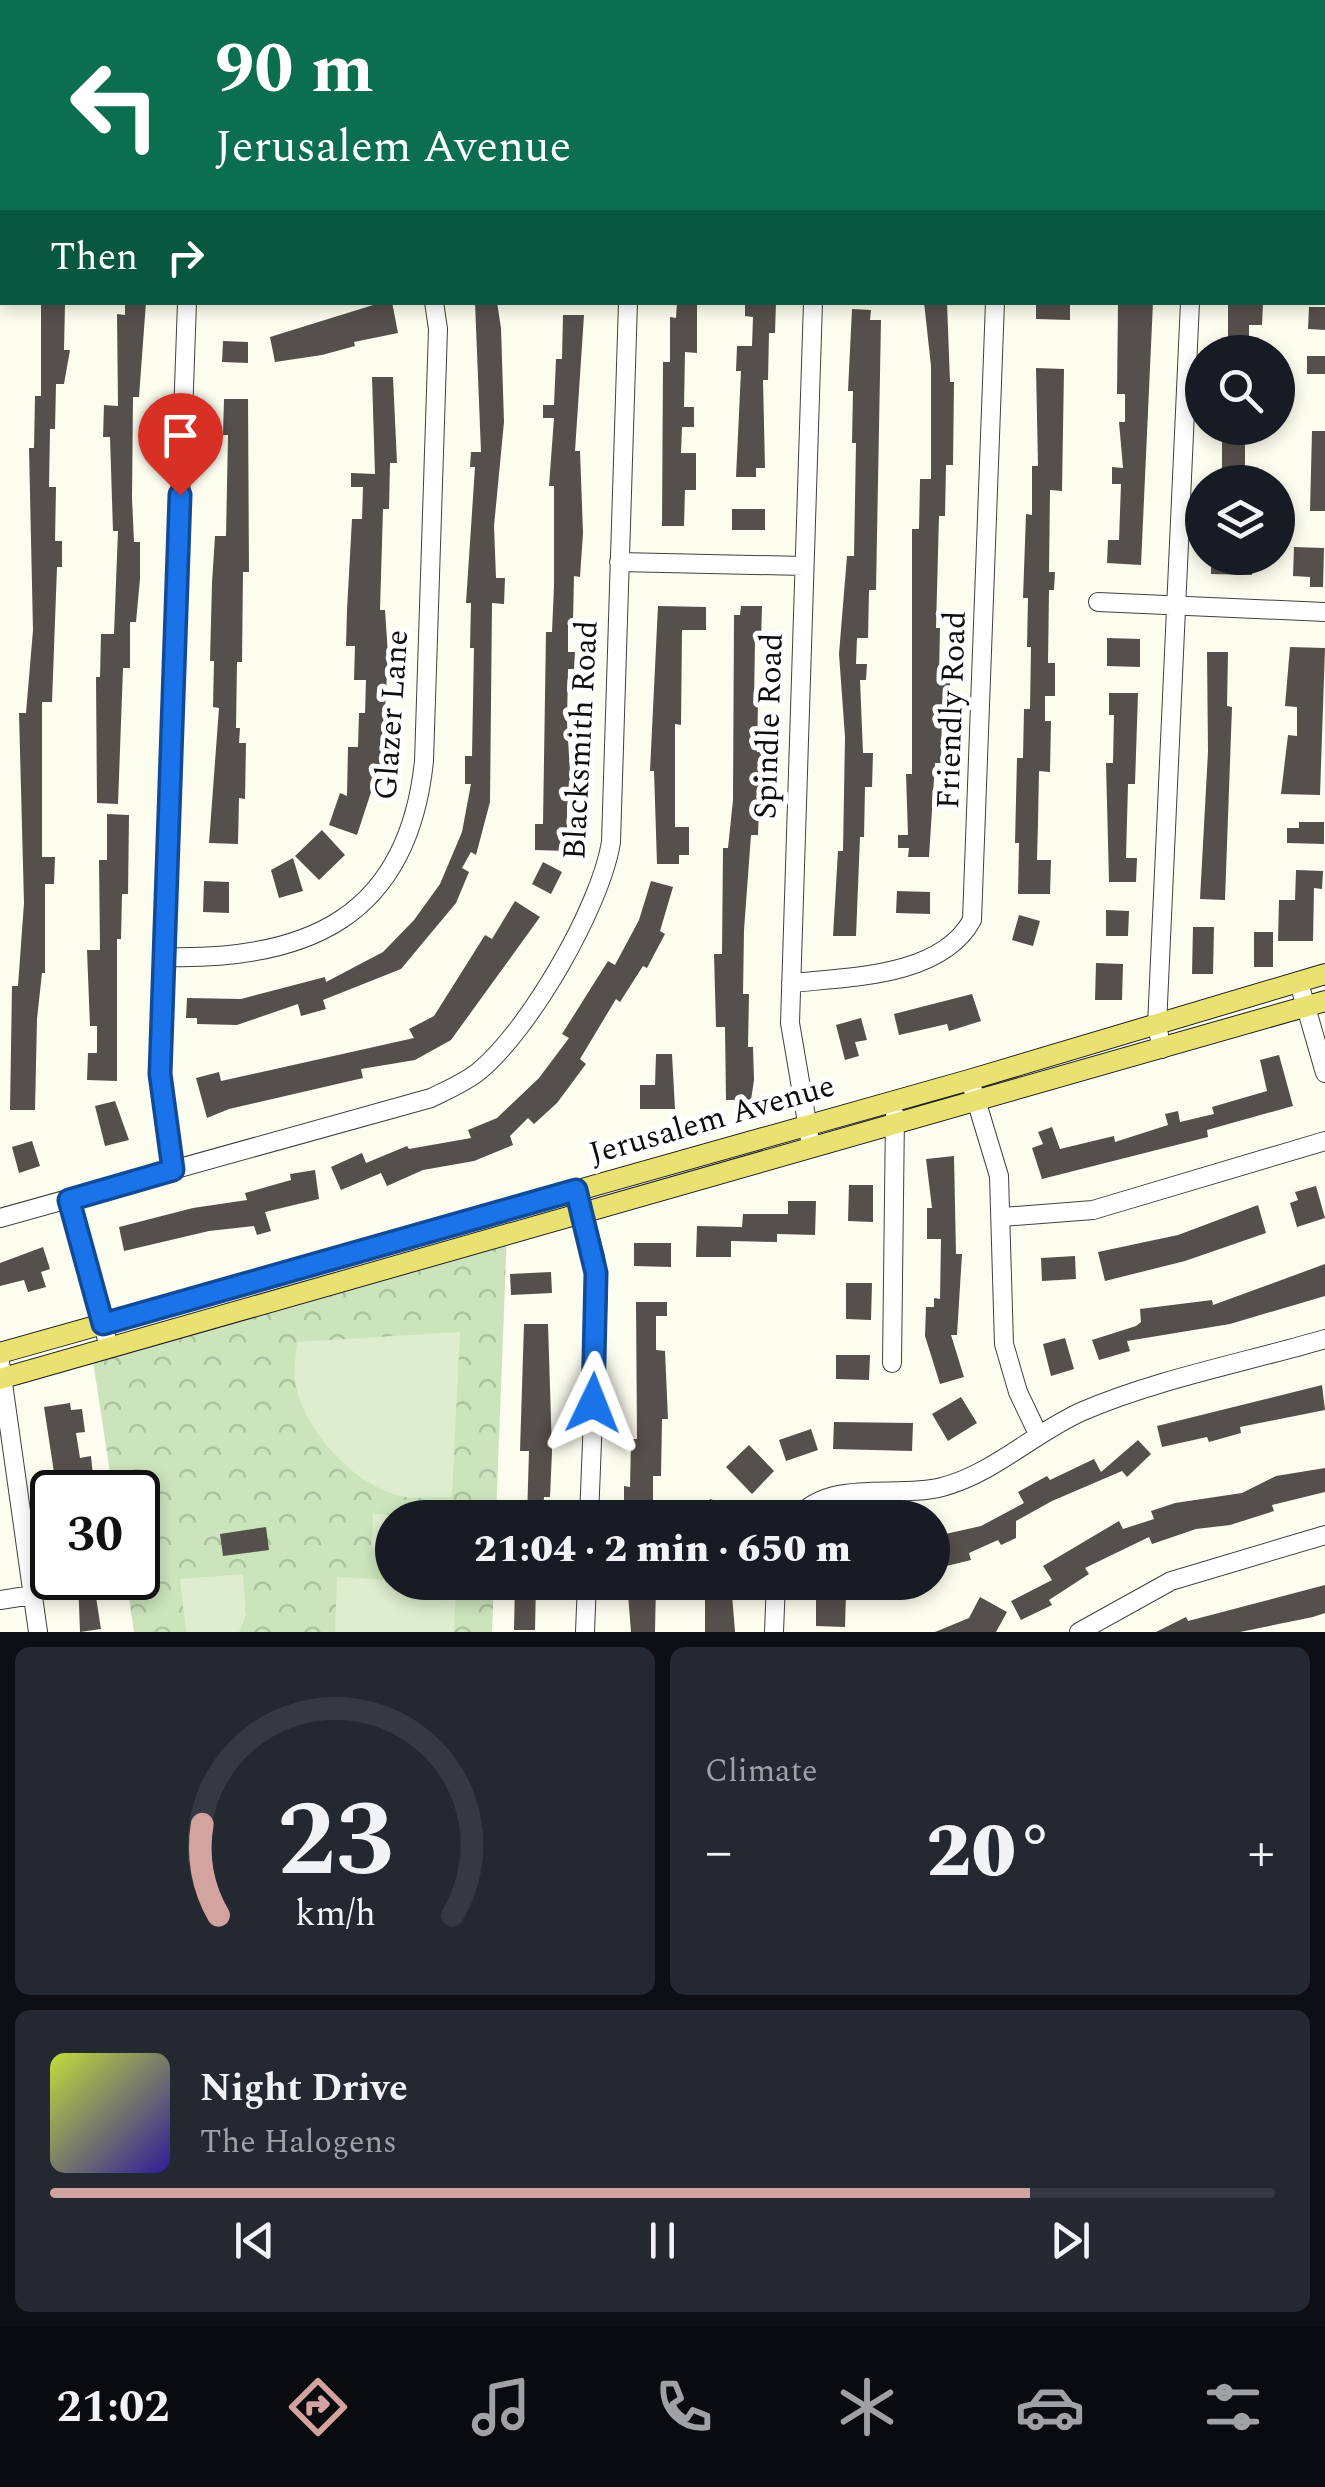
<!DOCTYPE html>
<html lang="en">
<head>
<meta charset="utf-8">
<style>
	body { margin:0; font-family:Spectral,serif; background:#242831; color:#f1f3f6; height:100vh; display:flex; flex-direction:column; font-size:38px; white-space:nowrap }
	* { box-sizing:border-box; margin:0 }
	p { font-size:32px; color:#9ea1a6 }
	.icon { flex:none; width:55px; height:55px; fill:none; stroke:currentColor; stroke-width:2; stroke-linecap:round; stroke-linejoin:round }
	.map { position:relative; height:1632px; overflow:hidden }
	.side { display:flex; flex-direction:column; gap:15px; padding:15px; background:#0d0f14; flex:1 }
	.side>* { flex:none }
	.top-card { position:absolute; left:0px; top:0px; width:1325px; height:305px; box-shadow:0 5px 15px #0003; background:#0b6e4f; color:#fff; overflow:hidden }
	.fabs { position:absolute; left:1185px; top:335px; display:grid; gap:20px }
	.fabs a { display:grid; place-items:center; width:110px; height:110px; border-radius:50%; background:#171b24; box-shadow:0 5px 15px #0003; font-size:50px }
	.speed { position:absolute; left:30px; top:1470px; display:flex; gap:20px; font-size:50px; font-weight:700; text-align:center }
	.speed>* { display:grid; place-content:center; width:130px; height:130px; border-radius:50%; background:#171b24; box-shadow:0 5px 15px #0003; line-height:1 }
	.speed .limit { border:5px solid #111; border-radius:15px; background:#fff; color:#111 }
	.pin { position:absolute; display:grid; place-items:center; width:85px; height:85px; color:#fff; margin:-102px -42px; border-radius:50% 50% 50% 0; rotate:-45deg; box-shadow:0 0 10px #0007 }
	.pin .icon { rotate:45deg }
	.me { position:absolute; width:110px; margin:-55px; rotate:2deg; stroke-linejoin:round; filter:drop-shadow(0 0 8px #0008) }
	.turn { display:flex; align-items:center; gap:35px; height:210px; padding:0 50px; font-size:45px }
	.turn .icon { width:130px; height:130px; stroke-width:2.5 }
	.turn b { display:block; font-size:70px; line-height:85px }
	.then { display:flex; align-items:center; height:95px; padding:0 50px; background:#0003; gap:20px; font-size:38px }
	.big { font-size:75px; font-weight:800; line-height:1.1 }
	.side .tile { flex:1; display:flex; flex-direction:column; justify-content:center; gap:15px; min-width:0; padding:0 35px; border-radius:15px; background:#242831 }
	.side .dial { align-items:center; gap:0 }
	.dial svg { height:260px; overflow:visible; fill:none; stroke:#363941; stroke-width:7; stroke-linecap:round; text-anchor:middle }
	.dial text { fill:#f1f3f6; stroke:none }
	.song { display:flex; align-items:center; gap:30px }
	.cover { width:120px; height:120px; border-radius:15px; background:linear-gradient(135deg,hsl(70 70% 55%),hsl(250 70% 35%)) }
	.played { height:10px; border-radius:5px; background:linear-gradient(90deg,#d3a39f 80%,#363941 80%) }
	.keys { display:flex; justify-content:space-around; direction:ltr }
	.heat { display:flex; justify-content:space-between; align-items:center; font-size:55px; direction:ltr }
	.side .tiles { flex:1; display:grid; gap:15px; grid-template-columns:1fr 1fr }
	.tile:last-child { grid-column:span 2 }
	.trip { position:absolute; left:375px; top:1500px; width:575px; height:100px; border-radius:50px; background:#171b24; box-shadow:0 5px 15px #0003; font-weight:800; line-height:100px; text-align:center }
	.tabs { display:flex; height:160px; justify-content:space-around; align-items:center; background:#090b0e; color:#9ea1a6 }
	.tabs .icon { width:70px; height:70px }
	.tabs .current { color:#d3a39f }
	.tabs b { font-size:45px; color:#f1f3f6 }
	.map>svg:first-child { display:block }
	.park { fill:url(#park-crowns) }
	.pitch { fill:#ddedcd }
	.building { fill:#55504b }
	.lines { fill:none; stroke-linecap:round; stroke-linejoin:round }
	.minor-casing { stroke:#404040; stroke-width:20 }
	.major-casing { stroke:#1e1e1e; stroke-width:22 }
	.minor { stroke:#fff; stroke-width:18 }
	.major { stroke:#eae173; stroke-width:20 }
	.route-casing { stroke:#114b97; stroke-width:25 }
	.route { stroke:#1a73e8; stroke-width:18 }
	.labels { text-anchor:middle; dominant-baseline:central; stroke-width:10; stroke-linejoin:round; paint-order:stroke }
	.street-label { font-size:32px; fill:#0d0d0d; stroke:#fff }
</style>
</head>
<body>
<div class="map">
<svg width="1325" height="1632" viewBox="0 0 1325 1632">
	<defs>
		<pattern id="park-crowns" width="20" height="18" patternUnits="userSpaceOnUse" patternTransform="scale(2.5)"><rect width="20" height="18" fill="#cbe4bc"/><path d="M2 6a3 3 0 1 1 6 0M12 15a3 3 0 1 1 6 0" fill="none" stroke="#adc2a0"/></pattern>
	</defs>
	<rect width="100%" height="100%" fill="#fdfdef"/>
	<!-- park -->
	<path class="park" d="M507 1233 496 1517 392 1518V1582L494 1583 492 1632H134L126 1578H138V1492H113L91 1348Z"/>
	<!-- pitch -->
	<path class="pitch" d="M460 1332 452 1497C435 1497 413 1500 397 1495 352 1483 302 1428 295 1381 293 1369 296 1354 297 1342Z
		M373 1514 453 1516V1517L392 1518V1549L372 1548Z
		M243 1574 246 1615 239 1632H186L180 1579Z
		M337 1577 456 1583 454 1632H335Z"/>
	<!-- building -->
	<path class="building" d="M125 302H146L139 397H133L132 498 134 542H140V579L136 622H130V668H123L118 804 97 803 96 677H100L101 634H114L118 531H113L110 437H103L104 405 118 406 117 314 125 315Z
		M383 302H392L398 333 354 342 355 346 322 355 275 362 270 337Z
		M475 302H497L501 328 504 422 494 526 496 578H505L504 604 492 603 490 802 476 855 471 852 462 868 469 872 456 903 401 969 323 1000 326 1009 301 1016 298 1004 237 1025 197 1024V1018H186L187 998 241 999 325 977 326 982 383 952 414 920 440 884 462 832 471 784H465V756H472L474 648H470L471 603H466L475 467H470L471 452H481Z
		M677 302H697V353L685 352 684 407H694V427H682L681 453H696V490H685L684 526H662L663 362H670V317L676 318Z
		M745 302H776L775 333H769L768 380H763L765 468H756V477H736L741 371H736L737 346H752L753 317 745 316Z
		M924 302H947L950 382H954L953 465H946L945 516H939L936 628H940L939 677H950V702H944L942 712 941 763H935L929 857H908L909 848H898V835H908L906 774H912V529H919L920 479H931V366Z
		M1036 302H1070V320L1036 319Z
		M1118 302H1153L1141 565 1107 563 1108 540H1119L1121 484H1112V467L1123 468 1119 422H1125V394H1117Z
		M1228 302 1263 303 1262 325H1249V352H1228Z
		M41 303 65 304 64 350H70L64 384H56L55 429H50L49 487H56L55 541H62V567H57L52 702H42V857H55L54 884H45V973H42L37 1019 35 1110H10L12 986H18L24 903 19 713H26L33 630 29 448H34L35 396H41Z
		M1309 307H1325V330L1308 329Z
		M852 309 871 310 870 320H881L876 590H869L868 638H857L856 664H867L866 680H860L863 753H873L872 787H865L864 837H860L856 936H833L838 851H843L845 737 839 654 847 556H854L856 443H852L853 391H848Z
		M563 315H584L575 451H580L583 533 580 577 574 576 573 621H568V652H575L574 669H568L567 723 572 805H567V851L535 850V824H543L546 632H552L554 586V486H549L554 418H543V405H554L556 359H562Z
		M223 341 248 342V363L222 362Z
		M1307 356H1325V374H1307Z
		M1036 368 1064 369 1062 491 1050 490 1049 572H1055L1054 590H1049L1048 663H1055V696H1045V721H1051L1050 772 1039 771 1038 822 1037 860H1051L1050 894H1018L1019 843H1015L1017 758H1023L1024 709H1030L1031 647H1027L1028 598H1023L1026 514 1032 515V466H1038Z
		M372 377H393L397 463H390L389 509H383L380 610H385L388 655 381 784 374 783 357 835 329 825 340 793 347 796 348 747H358L359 713H365L366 680H354L355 646H346L347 610 352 519H362L363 487H351V473L375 474Z
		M224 399H248L249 572H243L242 662H237L236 728H240L239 743H246L245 799 239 798 238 844 209 843 219 708 213 707 214 661H210L212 583 215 536H226L228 435H223Z
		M1312 431H1325V511H1310Z
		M1222 434H1245V469H1222Z
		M732 509H765V530H732Z
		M1294 547 1324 548 1323 587H1310V577L1293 576Z
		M1211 558H1252V575L1211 574Z
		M658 606 706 607V630H682L681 725 675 724V827H689V855H679V864H657L654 771H650Z
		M741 606H762L761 641 755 640 754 703H758L757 752H761L758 835H751L744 930 743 994H749L748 1047H753L754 1080 751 1100H726L725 1027H716L714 954H722L723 848H728L733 800 734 615H740Z
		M1107 638 1140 639V667L1107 666Z
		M1290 647 1325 648 1320 795 1281 794 1288 735 1297 736V707L1285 706Z
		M1207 652H1228L1227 706 1232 707 1225 900 1200 899 1208 752Z
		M1109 693H1138L1135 784H1128L1126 858H1137L1136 882H1109L1106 763H1113L1114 715H1109Z
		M107 814 129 815 128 894H122L121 939H117V1081L87 1080 88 1053H97V1026H90L87 950H100L99 860H107Z
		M1299 822H1324V844L1287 843V828H1299Z
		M322 830 345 855 319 880 295 856Z
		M293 858 303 891 279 898 271 870Z
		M543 862 562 872 551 894 532 884Z
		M1296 870 1323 871 1322 889 1314 888 1313 941H1278L1279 900H1295Z
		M204 881 229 882V913L203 912Z
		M651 881 673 887 660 931 665 934 647 968 643 966 620 1002 616 999 580 1059 586 1064 557 1103 534 1124 528 1118 510 1136 513 1145 474 1161 423 1170 387 1186 381 1173 341 1190 331 1167 362 1153 366 1163 407 1146 409 1149 471 1138 468 1130 497 1118 539 1078 569 1038 562 1034 608 961 615 965 639 920Z
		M897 891 930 892V914L896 913Z
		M515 901 540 917 451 1040 415 1060 361 1069 363 1078 229 1109 207 1118 196 1078 219 1072 221 1081 414 1038 409 1029 434 1016 485 935 492 939Z
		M1106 910 1129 911 1128 936H1106Z
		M1019 915 1040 921 1033 946 1012 940Z
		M1193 927H1214L1213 974H1192Z
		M1254 932H1273V967H1254Z
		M1096 963 1123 964 1122 1000H1095Z
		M972 994 981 1021 949 1031 947 1024 899 1035 894 1014Z
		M861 1018 867 1040 855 1042 859 1056 845 1060 836 1025Z
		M656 1054H672L675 1109H640V1085H655Z
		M1279 1055 1293 1106 1207 1130 1208 1137 1042 1179 1032 1148 1043 1144 1038 1132 1052 1127 1060 1149 1114 1136 1115 1142 1168 1125 1165 1114 1178 1111 1180 1122 1214 1114 1212 1107 1267 1091 1260 1060Z
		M115 1101 129 1140 105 1146 95 1106Z
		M32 1141 40 1166 19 1173 12 1147Z
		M954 1156 956 1254H962L957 1335H951L964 1377 940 1384 925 1336 926 1307H934V1298L940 1299 941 1239H927V1208H932L926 1159Z
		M315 1170 319 1199 265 1212 271 1231 257 1235 254 1226 209 1231 124 1251 119 1227 193 1208 247 1200 245 1193 291 1180 290 1174Z
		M849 1185H873V1222L848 1221Z
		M1316 1186 1325 1218 1297 1227 1290 1203 1298 1200 1295 1192Z
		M788 1201H816L815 1235 777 1234V1242L731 1241V1257H696L697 1226 742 1227 743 1214H788Z
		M1258 1205 1266 1233 1185 1261 1105 1281 1098 1252 1178 1235Z
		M634 1243H671V1267L634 1266Z
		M43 1247 50 1269 41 1272 46 1287 28 1292 24 1280 0 1286V1263Z
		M1075 1256 1076 1279 1042 1281 1041 1258Z
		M1325 1264V1296L1230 1324 1127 1341 1130 1351 1099 1360 1092 1340 1136 1326 1141 1322 1140 1309 1212 1300 1213 1305Z
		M551 1272 552 1293 511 1295 510 1274Z
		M846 1283H872L871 1320 846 1319Z
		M636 1302H667V1316H656V1350L665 1351 668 1419H662L661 1476H653V1518H624V1486L630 1487 631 1439H637Z
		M524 1324H548L552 1451 550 1497H544L543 1518H527L529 1451H520Z
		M1065 1338 1074 1369 1051 1376 1043 1344Z
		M836 1355H870L869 1380 836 1379Z
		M1322 1385 1325 1410 1240 1427 1241 1433 1209 1442 1207 1437 1162 1447 1157 1426Z
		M961 1397 977 1423 948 1441 932 1414Z
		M70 1403 71 1410 82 1409 85 1432 76 1433 80 1458 91 1456 93 1476 79 1478 81 1492H57L44 1407Z
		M834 1422 913 1423 912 1451 833 1449Z
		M811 1429 818 1450 786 1461 779 1440Z
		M1138 1440 1151 1454 1127 1477 1122 1471 1052 1501 1016 1521V1538L1001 1545 998 1540 969 1553 971 1560 938 1568 932 1537 981 1526 1024 1503 1018 1492 1047 1476 1050 1480 1094 1459 1101 1472Z
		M749 1445 774 1471 752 1494 726 1467Z
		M1325 1468V1492L1272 1505 1274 1511 1230 1525 1196 1529 1152 1544 1149 1537 1085 1568 1089 1574 1049 1600 1052 1605 1021 1620 1011 1601 1052 1580 1043 1566 1119 1521 1123 1529 1154 1519 1151 1511 1175 1503 1242 1493 1276 1476Z
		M710 1499 759 1515 758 1518 705 1514Z
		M266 1527 269 1550 223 1556 220 1534Z
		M78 1578H93L101 1629 80 1632Z
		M515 1582H536L535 1630H514Z
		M627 1582H656L655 1632H631Z
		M699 1582H731L735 1632H705V1600H699Z
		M1325 1585V1613L1313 1617 1240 1632H1156L1186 1617 1188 1621Z
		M816 1592 846 1593 845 1627 816 1626Z
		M980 1597 1007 1612 996 1632H935L969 1618Z"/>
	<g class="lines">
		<!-- minor casing -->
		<g class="minor-casing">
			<path id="minor" d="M7 2V0
				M823 2V0
				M1005 2V0
				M1205 2 1206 0
				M0 209 2 136
				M1322 271H1325
				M619 562 804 566
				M1098 602 1325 612
				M164 957C309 961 408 916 424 761L438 329 434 302
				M791 983C849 977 941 977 972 920L995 302
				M1299 983 1325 1073
				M1162 1049 1157 1026 1190 302
				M973 1090 999 1176 1004 1344 1018 1392 1038 1434
				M810 1140 790 1023 813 302
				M173 1170 160 1074 187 302
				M69 1200 109 1347
				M580 1200 595 1257 598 1289 589 1518
				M1002 1217 1093 1210 1325 1141
				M0 1218 431 1098C447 1090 464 1083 478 1072 529 1031 601 906 611 842L628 302
				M0 1362 38 1632
				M892 1363 895 1115
				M797 1518C831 1478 896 1499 942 1487 993 1474 1035 1432 1083 1411 1157 1379 1247 1362 1325 1339
				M0 1600 32 1595
				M585 1632 587 1582
				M774 1632 776 1582
				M1079 1632 1171 1581 1325 1535"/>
		</g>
		<!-- major casing -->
		<g class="major-casing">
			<path id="major" d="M0 1353 969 1080 1325 974
				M0 1379 1325 1001"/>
		</g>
		<!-- minor -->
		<use href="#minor" class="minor"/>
		<!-- major -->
		<use href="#major" class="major"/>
	</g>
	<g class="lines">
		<!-- route casing -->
		<g class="route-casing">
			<path id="route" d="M180 495 160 1074 173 1170 69 1200 103 1324 576 1190 596 1273 593 1403"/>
		</g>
		<!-- route -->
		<use href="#route" class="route"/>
	</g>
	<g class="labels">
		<!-- street labels -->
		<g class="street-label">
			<text transform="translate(952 710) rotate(-88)">Friendly Road</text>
			<text transform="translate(392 715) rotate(-86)">Glazer Lane</text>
			<text transform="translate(769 726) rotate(-88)">Spindle Road</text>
			<text transform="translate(581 740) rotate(-87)">Blacksmith Road</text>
			<text transform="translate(712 1120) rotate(-16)">Jerusalem Avenue</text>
		</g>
	</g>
</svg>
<div class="fabs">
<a><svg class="icon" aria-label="search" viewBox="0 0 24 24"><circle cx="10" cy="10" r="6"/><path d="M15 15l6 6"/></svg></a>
<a><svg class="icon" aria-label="layers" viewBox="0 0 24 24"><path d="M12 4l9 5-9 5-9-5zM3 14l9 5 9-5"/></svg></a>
</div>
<div class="speed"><div class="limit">30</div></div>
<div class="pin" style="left:180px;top:495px;background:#d93025"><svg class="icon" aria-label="arrive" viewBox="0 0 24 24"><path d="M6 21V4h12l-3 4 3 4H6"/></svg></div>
<svg class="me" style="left:593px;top:1403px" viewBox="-20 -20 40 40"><path d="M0-17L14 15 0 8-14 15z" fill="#1a73e8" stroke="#fff" stroke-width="4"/></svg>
<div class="trip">21:04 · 2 min · 650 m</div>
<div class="top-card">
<div class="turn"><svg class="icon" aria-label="left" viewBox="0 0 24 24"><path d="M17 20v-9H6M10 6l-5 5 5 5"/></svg><div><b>90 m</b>Jerusalem Avenue</div></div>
<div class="then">Then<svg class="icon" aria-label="right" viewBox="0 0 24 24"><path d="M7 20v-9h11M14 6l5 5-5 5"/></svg></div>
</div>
</div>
<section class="side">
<div class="tiles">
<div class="tile dial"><svg viewBox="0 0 100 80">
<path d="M14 69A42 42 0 1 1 86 69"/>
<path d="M14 69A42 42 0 0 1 9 41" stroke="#d3a39f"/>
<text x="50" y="56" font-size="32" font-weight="700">23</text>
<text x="50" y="72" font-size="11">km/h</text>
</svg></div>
<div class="tile"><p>Climate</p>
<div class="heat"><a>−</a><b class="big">20°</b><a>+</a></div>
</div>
<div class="tile">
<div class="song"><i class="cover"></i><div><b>Night Drive</b><p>The Halogens</p></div></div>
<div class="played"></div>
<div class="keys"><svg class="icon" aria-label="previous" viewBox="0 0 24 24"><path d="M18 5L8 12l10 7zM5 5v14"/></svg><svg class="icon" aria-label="pause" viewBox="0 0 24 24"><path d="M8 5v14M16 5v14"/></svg><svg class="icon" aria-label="next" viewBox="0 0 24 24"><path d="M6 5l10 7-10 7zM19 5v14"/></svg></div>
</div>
</div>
</section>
<nav class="tabs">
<b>21:02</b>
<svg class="icon current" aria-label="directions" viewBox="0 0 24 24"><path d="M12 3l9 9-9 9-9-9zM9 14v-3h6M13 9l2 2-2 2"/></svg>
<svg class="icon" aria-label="music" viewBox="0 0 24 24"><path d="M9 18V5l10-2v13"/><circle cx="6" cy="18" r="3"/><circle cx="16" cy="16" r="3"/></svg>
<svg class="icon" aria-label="phone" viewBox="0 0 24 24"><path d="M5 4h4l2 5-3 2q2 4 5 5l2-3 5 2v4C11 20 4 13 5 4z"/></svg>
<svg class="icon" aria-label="climate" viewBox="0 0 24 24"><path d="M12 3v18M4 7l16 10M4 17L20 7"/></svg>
<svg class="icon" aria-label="car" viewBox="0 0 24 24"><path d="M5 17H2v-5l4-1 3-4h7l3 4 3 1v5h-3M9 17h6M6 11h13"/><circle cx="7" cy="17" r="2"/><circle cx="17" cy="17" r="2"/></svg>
<svg class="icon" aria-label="filters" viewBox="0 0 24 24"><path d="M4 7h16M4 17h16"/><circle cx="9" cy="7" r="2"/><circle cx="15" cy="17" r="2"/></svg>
</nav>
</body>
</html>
